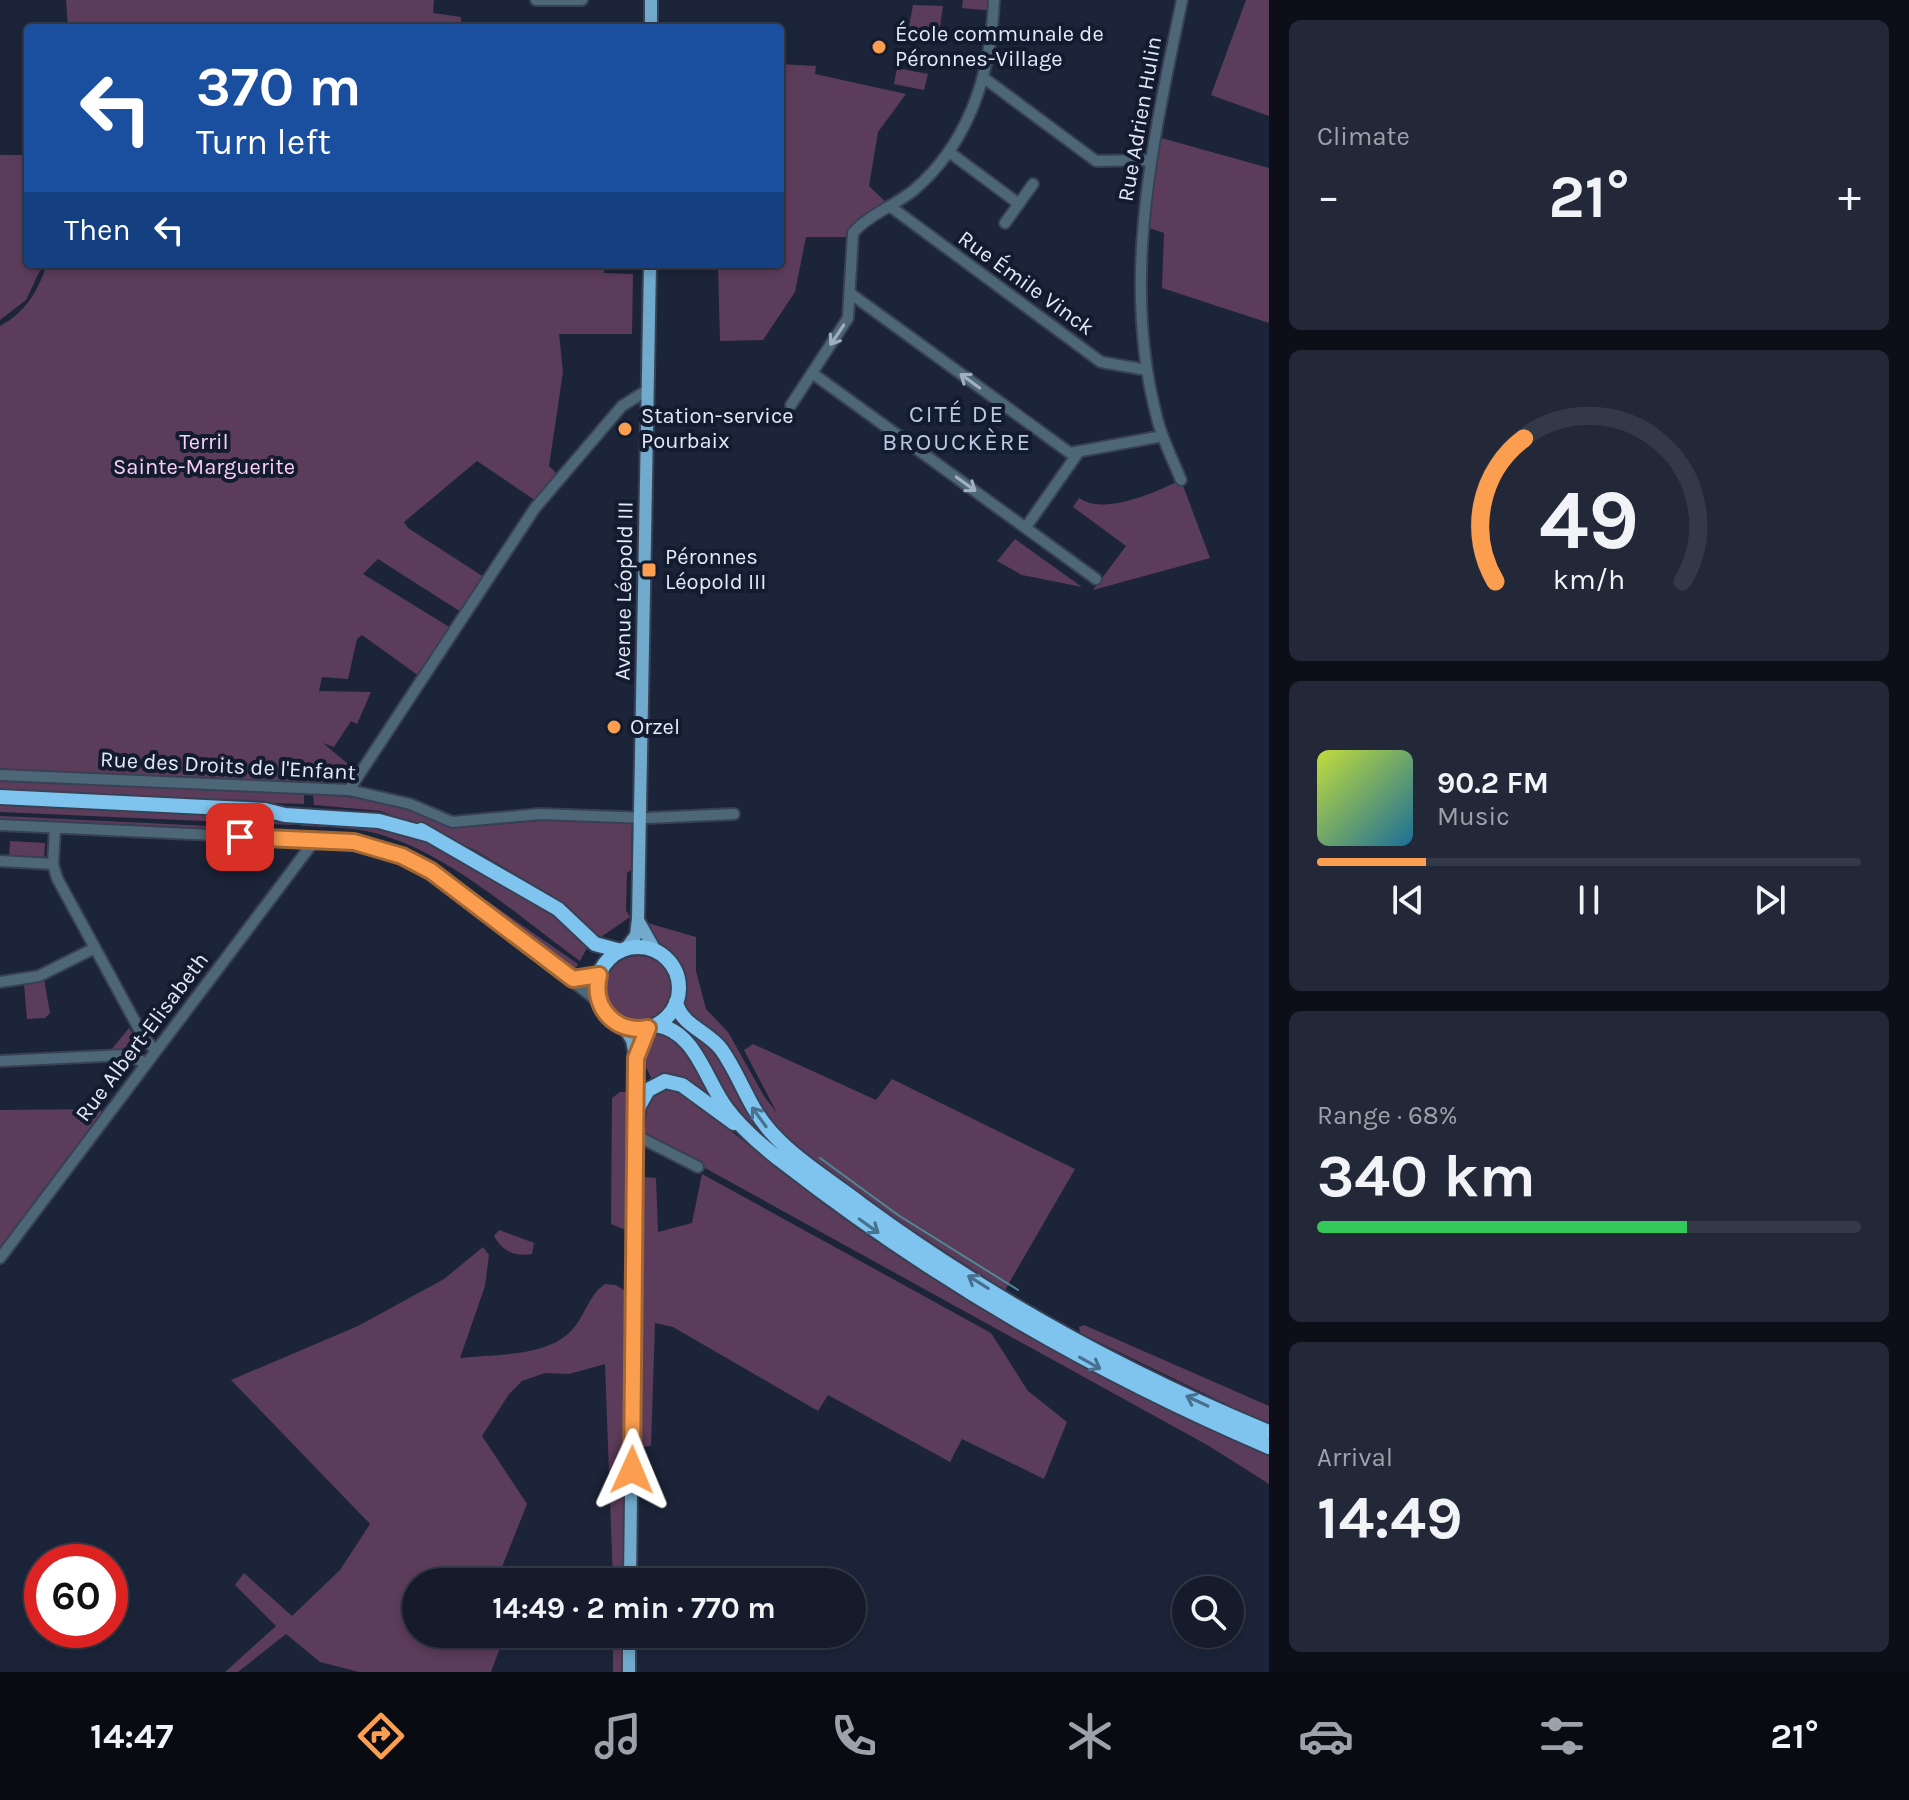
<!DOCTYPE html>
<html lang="en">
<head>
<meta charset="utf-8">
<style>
	body { margin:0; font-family:Karla,sans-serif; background:#222837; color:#f1f3f6; height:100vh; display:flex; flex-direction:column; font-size:30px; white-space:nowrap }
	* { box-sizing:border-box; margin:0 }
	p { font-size:26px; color:#9da1a9 }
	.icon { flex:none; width:44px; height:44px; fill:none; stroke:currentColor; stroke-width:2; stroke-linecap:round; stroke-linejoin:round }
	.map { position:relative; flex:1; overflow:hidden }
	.drawer { display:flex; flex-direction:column; gap:20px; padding:20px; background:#0c0f18; width:640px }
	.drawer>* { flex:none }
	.top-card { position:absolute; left:24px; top:24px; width:760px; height:244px; border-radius:8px; box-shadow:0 4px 12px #0003,0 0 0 2px #343947; background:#1a4fa0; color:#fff; overflow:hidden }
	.tools { position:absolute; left:1172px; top:1576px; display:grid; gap:16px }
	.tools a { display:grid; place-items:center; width:72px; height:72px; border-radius:50%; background:#151b2b; box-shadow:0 4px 12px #0003,0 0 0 2px #343947; font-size:40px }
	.speed { position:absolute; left:24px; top:1544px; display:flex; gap:16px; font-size:40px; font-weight:700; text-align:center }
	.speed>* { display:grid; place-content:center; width:104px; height:104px; border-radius:50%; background:#151b2b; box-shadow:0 4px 12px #0003,0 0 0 2px #343947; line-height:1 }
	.speed .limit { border:12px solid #d22; background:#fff; color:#111 }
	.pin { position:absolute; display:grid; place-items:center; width:68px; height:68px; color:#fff; margin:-34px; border-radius:16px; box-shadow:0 4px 12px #0006 }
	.me { position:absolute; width:88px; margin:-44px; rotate:1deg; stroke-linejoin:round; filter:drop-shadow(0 0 6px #0008) }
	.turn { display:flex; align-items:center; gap:28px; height:168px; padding:0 40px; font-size:36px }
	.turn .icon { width:104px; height:104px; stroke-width:2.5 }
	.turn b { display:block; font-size:56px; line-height:68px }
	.then { display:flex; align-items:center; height:76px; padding:0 40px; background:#0003; gap:16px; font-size:30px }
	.big { font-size:60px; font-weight:700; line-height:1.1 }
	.drawer .tile { flex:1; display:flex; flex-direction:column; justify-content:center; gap:12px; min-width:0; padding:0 28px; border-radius:12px; background:#222837 }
	.drawer .dial { align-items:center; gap:0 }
	.dial svg { height:208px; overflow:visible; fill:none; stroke:#343947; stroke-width:7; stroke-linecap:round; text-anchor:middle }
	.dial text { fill:#f1f3f6; stroke:none }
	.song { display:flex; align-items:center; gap:24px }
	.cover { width:96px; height:96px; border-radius:12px; background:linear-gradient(135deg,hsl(70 70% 55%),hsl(200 70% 35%)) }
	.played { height:8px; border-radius:4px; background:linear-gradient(90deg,#fb9e50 20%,#343947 20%) }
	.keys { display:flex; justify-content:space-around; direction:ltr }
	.heat { display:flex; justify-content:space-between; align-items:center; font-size:44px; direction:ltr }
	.charge { height:12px; border-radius:6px; background:linear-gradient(90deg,#34c759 68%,#343947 0) }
	.trip { position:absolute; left:402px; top:1568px; width:464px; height:80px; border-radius:40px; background:#151b2b; box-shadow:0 4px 12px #0003,0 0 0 2px #343947; font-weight:700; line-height:80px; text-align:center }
	.tab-bar { display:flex; height:128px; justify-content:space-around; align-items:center; background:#080b11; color:#9da1a9 }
	.tab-bar .icon { width:56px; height:56px }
	.tab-bar .active { color:#fb9e50 }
	.tab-bar b { font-size:36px; color:#f1f3f6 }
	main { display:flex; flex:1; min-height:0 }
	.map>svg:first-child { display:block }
	.green { fill:#5c3c5b }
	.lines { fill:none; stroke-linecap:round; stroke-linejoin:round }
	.stream { stroke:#4d8a95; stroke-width:2 }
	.minor-casing { stroke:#384054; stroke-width:14 }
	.major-casing { stroke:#384054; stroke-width:16 }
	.highway-casing { stroke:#384054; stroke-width:18 }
	.minor { stroke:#4d6779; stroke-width:10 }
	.major { stroke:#71aacd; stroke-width:12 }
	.highway { stroke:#7fc4ef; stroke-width:14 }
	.oneway { stroke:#a0aebf }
	.oneway2 { stroke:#49708f }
	.route-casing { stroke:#a36734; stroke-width:20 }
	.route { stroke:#fb9e50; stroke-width:14 }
	.poi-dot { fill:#fb9e50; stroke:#131b2f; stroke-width:3 }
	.labels { text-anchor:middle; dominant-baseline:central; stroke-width:8; stroke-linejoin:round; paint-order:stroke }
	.poi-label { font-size:22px; fill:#e3e9f8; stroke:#131b2f; text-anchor:start }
	.street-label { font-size:22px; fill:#e3e9f8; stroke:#131b2f }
	.park-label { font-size:22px; fill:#fbcff9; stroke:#131b2f }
	.neighbourhood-label { font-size:24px; letter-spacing:2px; fill:#bbc7e3; stroke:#131b2f }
</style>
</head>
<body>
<main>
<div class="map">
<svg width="1269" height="1672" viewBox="0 0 1269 1672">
	<rect width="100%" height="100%" fill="#1c2439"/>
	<!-- green -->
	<path class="green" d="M66 0H434L433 13 461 17V28H68Z
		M963 0H994L993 11 962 8Z
		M1246 0H1269V116L1211 95Z
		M913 5 943 6 940 26 948 33 945 37 908 32Z
		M780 64 816 66 815 74 906 94 878 132 869 186 891 207 853 237H806L795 292 763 340 720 341 718 264H780Z
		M897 68 928 74 924 90 894 84Z
		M1154 136 1269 168V323L1162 288 1164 233 1143 226Z
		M0 155H28V264H43L26 300 0 320Z
		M47 264H605L604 273 633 274 632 334H559L563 372 549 466 557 474 536 501 477 461 404 522 408 528 484 577 461 612 378 559 363 574 451 628 419 676 362 635 357 639 348 679 322 677 319 691 371 692 357 724 351 721 334 747 323 743 354 769 341 784 307 782 306 786 0 772V326C26 312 38 291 47 264Z
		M1181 480 1210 558 1093 590 1126 546 1073 507 1079 498C1105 516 1155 492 1181 480Z
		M1015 539 1082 587 1022 575 997 561Z
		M0 779 304 793V804L0 793Z
		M313 794 380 800 451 825 468 827 574 818 632 820 631 870 627 873 626 910 630 917 598 939 557 899 473 849 381 811 314 805Z
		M0 802 293 818V825L0 812Z
		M0 816 292 830V835L0 821Z
		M301 819 359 822 419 836 555 913 588 946 580 961C519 917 448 852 375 833 351 827 326 827 301 826Z
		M301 830 359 833 418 853 578 964 573 973 527 943 424 861 370 841 300 835Z
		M10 841 45 843 44 859 9 858Z
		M644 922 696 937V971L706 1009 728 1032 764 1096 777 1113 744 1050 753 1044 876 1100 892 1079 1075 1169 1005 1290 890 1216 785 1138 769 1120 733 1053 711 1029 689 1013 685 1007 686 976 681 964 652 939Z
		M605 989a33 33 0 1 1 66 0a33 33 0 1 1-66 0Z
		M44 979 50 1013 45 1018 27 1019 24 984Z
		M129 1028 135 1037 128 1050H111Z
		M688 1029 710 1044 750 1114 820 1185 737 1116 685 1033Z
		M655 1035C684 1031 711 1095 728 1118L695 1092 654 1082C645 1068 643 1061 644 1044Z
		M665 1086 680 1090C738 1136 796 1185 857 1228 986 1319 1124 1392 1269 1455V1484L1209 1446 645 1135C647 1113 644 1097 665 1086Z
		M620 1092H628L626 1230 611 1224 612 1098Z
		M101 1109V1113L0 1248V1110Z
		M702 1174 991 1333 1028 1391 1067 1422 1044 1479 962 1439 950 1462 828 1395 818 1411 673 1327 655 1323 651 1446 633 1448 630 1582H613L605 1364 569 1374 545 1373 522 1381 509 1394 482 1436 527 1504 496 1582H416V1634H496L501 1645 491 1672H359L320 1662 286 1634 238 1672H225L276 1626 235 1585 244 1573 292 1616 340 1570 370 1524 231 1380 358 1326 444 1279 483 1247 489 1255 485 1286 460 1358C494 1354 541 1357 568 1334 584 1320 588 1295 605 1284L616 1285 633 1296 644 1177 656 1178 658 1232 692 1223Z
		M499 1230 534 1243 532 1254C515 1257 502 1251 494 1236Z
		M1084 1325 1269 1406V1425L1080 1333 1079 1327Z
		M613 1634H629V1672H613Z"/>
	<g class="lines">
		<!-- stream -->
		<path class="stream" d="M820 1158 898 1215 1018 1290"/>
		<!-- minor casing -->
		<g class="minor-casing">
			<path id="minor" d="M536 0H582
				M984 78 1096 161 1149 160
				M949 152 1019 204
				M891 207 1101 362 1147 370
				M1005 223 1033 184
				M851 294 1070 453 1163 436
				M812 373 1096 579
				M791 405 848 318 853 233C868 215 896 205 914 190 971 141 991 72 994 0
				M1181 480C1173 460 1162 439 1157 418 1120 279 1154 137 1182 0
				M1026 527 1078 453
				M0 775 349 790 410 804 452 822 540 814 647 818 734 814
				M349 790 535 508 622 406 646 391
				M0 825 340 841 389 851 431 871 599 1002
				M0 861 53 864 55 828
				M53 864 57 878 144 1038 156 1051
				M573 979 599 975
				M0 982 39 976 95 948
				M0 1061 125 1055 147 1063
				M635 1135 698 1167
				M0 1258 315 840"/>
		</g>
		<!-- major casing -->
		<g class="major-casing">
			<path id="major" d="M651 28V0
				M639 922 656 952
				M625 950 636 935 638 919 650 264
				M623 1026 632 1040 635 1056
				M630 1582 636 1058 648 1028
				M629 1672V1634"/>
		</g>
		<!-- highway casing -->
		<g class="highway-casing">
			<path id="highway" d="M0 797 265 810 285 815 379 821 430 835
				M421 830 558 909 595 944 621 951
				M597 988a41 41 0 1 1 82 0a41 41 0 1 1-82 0Z
				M676 1002C681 1026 708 1031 721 1049 740 1075 748 1107 771 1132 796 1160 831 1181 861 1204 986 1296 1126 1373 1269 1432
				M656 1025C696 1031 705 1080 727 1109 743 1130 763 1147 784 1163 933 1279 1096 1373 1269 1447
				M635 1113 648 1090 665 1081 682 1085 734 1123"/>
		</g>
		<!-- minor -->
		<use href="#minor" class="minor"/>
		<!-- major -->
		<use href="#major" class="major"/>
		<!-- highway -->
		<use href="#highway" class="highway"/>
	</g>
	<!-- one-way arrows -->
	<defs><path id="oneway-shaft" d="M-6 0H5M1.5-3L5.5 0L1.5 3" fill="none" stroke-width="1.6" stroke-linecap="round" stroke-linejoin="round" transform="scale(2)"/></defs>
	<g class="oneway">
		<use href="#oneway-shaft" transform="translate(837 335) rotate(124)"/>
		<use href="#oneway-shaft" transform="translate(970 381) rotate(-144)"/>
		<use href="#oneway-shaft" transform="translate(966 484) rotate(36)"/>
	</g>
	<g class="oneway2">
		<use href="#oneway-shaft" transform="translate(759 1117) rotate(-126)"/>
		<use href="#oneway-shaft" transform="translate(869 1226) rotate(36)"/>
		<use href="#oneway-shaft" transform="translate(978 1282) rotate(-148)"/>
		<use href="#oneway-shaft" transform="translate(1090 1363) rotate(29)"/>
		<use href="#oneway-shaft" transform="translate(1197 1401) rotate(-155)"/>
	</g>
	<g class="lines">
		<!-- route casing -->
		<g class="route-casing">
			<path id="route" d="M240 837 354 842 402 856 431 871 573 979 599 975C591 1008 616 1034 648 1028L636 1058 632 1470"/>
		</g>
		<!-- route -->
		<use href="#route" class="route"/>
	</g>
	<!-- markers -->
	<g class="poi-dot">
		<circle cx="879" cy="47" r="8"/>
		<circle cx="625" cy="429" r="8"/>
		<rect x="641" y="562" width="16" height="16" rx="4"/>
		<circle cx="614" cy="727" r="8"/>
	</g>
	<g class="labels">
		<!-- poi labels -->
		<g class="poi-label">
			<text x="895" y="34">École communale de<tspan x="895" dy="25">Péronnes-Village</tspan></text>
			<text x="641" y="416">Station-service<tspan x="641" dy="25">Pourbaix</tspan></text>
			<text x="665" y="557">Péronnes<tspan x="665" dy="25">Léopold III</tspan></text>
			<text x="630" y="727">Orzel</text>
		</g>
		<!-- street labels -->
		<g class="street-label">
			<text transform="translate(1140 119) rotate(-80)">Rue Adrien Hulin</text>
			<text transform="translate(1026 283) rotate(36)">Rue Émile Vinck</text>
			<text transform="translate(624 591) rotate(-89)">Avenue Léopold III</text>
			<text transform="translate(228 766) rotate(3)">Rue des Droits de l'Enfant</text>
			<text transform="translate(142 1037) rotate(-53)">Rue Albert-Elisabeth</text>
		</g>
		<!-- park labels -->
		<g class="park-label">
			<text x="204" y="442">Terril<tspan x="204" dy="25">Sainte-Marguerite</tspan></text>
		</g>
		<!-- neighbourhood labels -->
		<g class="neighbourhood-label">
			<text x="957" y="414">CITÉ DE<tspan x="957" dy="28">BROUCKÈRE</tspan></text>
		</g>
	</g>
</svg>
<div class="tools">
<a><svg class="icon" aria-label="search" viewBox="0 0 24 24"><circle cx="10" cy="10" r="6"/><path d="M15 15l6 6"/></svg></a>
</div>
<div class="speed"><div class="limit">60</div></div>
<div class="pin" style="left:240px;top:837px;background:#d93025"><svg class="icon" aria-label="arrive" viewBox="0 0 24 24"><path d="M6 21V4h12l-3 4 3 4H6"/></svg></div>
<svg class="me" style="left:632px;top:1470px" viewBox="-20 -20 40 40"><path d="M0-17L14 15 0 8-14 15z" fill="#fb9e50" stroke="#fff" stroke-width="4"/></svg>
<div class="trip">14:49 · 2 min · 770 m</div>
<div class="top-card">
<div class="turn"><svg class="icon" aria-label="left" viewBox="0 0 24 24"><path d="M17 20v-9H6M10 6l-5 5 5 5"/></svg><div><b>370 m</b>Turn left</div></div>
<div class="then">Then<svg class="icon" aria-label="left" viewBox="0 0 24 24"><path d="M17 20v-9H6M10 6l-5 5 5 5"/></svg></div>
</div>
</div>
<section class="drawer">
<div class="tile"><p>Climate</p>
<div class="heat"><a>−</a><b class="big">21°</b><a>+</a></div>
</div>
<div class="tile dial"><svg viewBox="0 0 100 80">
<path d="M14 69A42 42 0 1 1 86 69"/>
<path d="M14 69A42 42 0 0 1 25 14" stroke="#fb9e50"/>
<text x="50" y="56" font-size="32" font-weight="700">49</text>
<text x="50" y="72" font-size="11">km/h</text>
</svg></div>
<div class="tile">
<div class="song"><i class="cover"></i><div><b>90.2 FM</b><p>Music</p></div></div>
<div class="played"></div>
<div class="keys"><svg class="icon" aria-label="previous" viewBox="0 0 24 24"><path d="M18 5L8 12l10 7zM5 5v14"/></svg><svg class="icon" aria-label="pause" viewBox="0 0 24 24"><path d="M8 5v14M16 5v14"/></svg><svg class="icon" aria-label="next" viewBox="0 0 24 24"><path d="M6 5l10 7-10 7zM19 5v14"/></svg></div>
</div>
<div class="tile"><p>Range · 68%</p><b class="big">340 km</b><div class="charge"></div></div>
<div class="tile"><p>Arrival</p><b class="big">14:49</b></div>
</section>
</main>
<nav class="tab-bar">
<b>14:47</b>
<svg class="icon active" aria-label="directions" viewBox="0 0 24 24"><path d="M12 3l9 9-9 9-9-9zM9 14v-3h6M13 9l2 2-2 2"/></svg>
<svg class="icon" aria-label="music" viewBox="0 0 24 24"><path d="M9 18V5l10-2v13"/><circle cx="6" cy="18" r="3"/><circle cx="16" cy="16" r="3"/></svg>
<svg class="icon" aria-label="phone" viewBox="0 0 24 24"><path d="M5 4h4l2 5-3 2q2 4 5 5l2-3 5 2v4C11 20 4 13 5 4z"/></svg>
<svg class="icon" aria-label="climate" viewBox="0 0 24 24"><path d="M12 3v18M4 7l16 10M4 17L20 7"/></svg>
<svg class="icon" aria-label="car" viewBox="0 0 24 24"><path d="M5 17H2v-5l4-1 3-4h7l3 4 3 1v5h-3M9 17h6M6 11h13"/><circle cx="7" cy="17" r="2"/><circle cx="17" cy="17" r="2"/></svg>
<svg class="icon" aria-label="filters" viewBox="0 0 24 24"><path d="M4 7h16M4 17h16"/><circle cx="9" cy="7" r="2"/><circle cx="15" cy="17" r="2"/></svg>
<b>21°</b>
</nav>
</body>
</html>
